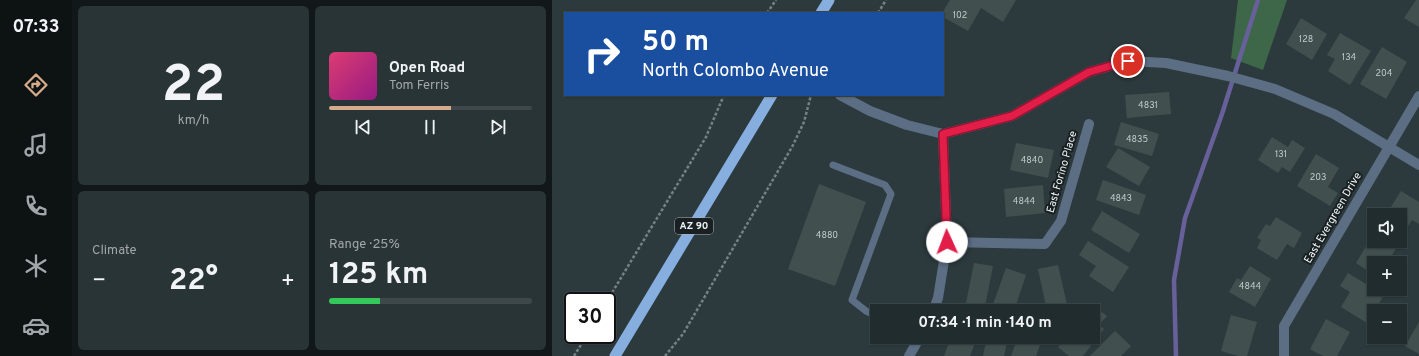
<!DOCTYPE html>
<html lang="en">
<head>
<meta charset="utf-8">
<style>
	body { margin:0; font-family:Overpass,sans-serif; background:#293436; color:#f1f3f6; height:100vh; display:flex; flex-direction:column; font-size:15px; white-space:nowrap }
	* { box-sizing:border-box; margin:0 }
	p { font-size:13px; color:#a2a7aa }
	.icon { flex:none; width:22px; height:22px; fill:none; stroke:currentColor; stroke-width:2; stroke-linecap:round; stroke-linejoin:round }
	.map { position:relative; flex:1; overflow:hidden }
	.details { display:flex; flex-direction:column; gap:6px; padding:6px; background:#121819; width:480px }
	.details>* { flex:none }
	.top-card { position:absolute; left:12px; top:12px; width:380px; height:84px; border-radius:0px; box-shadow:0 1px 3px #0004,0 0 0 1px #3e484a; background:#1a4fa0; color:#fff; overflow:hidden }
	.controls { position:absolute; left:815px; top:208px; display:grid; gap:8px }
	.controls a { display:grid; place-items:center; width:40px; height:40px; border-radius:0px; background:#212c2e; box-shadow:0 1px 3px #0004,0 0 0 1px #3e484a; font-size:20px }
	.speed { position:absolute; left:12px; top:292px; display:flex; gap:8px; font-size:20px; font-weight:700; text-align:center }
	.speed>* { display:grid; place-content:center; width:52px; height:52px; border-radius:50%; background:#212c2e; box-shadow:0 1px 3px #0004,0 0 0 1px #3e484a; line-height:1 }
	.speed .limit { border:2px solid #111; border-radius:6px; background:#fff; color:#111 }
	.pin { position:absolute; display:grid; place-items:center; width:34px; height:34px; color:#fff; margin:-17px; border:2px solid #fff; border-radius:50%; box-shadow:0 1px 4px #0007 }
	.me { position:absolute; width:44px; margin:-22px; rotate:358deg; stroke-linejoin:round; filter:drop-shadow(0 0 3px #0008) }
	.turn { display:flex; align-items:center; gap:14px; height:84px; padding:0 12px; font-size:18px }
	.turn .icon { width:52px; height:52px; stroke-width:2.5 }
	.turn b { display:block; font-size:28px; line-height:34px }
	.big { font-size:30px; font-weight:700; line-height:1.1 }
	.details .widget { flex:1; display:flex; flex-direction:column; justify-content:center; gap:6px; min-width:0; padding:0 14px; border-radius:6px; background:#293436 }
	.details .dial { align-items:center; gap:0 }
	.dial b { font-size:52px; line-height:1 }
	.song { display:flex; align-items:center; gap:12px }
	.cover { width:48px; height:48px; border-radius:6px; background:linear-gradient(135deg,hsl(340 70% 55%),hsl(310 70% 35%)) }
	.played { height:4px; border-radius:2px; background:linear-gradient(90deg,#d6ab8b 60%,#3e484a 60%) }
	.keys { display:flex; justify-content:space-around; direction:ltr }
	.heat { display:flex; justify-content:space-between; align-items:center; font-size:22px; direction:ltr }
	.charge { height:6px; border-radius:3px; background:linear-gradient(90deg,#34c759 25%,#3e484a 0) }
	.details .tiles { flex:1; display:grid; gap:6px; grid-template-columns:repeat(2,1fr) }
	.trip { position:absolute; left:318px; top:304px; width:230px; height:40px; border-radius:0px; background:#212c2e; box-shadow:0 1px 3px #0004,0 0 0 1px #3e484a; font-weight:700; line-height:40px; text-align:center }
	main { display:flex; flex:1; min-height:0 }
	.tab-bar { display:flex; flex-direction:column; width:72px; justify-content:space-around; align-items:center; background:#0d1212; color:#a2a7aa }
	.tab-bar .icon { width:28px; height:28px }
	.tab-bar .selected { color:#d6ab8b }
	.tab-bar b { font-size:18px; color:#f1f3f6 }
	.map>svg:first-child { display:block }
	.green { fill:#3d6748 }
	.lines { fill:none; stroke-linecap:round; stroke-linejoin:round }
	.stream { stroke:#67609a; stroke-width:4.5 }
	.building { fill:#41504e }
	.path { stroke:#768185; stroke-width:2.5; stroke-dasharray:3 2; stroke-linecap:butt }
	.service { stroke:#5c6e84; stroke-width:7 }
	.minor { stroke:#5c6e84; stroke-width:10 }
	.tertiary { stroke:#5c6e84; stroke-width:10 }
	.trunk { stroke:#86aedf; stroke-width:11 }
	.route-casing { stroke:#92132f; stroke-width:10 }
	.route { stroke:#e11d48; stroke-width:7 }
	.labels { text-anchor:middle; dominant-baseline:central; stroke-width:4; stroke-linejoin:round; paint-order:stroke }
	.number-label { font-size:9px; fill:#c2ccce }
	.shield { fill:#1a2022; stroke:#aeb5b8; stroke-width:1 }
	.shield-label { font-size:10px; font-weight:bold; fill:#edf5f8 }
	.street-label { font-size:11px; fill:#edf5f8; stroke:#1a2022 }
</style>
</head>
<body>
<main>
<nav class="tab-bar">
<b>07:33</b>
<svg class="icon selected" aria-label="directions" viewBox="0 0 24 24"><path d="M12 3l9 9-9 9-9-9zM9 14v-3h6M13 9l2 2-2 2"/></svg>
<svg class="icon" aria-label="music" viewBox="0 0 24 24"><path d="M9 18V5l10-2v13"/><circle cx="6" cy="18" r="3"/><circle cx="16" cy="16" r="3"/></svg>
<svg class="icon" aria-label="phone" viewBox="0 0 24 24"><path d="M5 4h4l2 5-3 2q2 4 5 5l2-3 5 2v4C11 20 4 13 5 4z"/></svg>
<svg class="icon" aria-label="climate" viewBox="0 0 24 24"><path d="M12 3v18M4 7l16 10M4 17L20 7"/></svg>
<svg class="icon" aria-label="car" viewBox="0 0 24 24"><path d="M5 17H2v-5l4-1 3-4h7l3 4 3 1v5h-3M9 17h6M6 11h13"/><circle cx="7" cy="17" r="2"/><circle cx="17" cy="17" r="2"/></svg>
</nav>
<section class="details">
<div class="tiles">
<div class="widget dial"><b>22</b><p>km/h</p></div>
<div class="widget">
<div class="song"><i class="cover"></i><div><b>Open Road</b><p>Tom Ferris</p></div></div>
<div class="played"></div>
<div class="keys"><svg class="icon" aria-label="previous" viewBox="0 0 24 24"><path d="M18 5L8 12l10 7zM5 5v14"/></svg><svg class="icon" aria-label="pause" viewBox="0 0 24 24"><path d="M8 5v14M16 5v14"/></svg><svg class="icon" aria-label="next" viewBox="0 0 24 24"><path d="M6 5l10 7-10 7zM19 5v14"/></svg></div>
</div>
<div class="widget"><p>Climate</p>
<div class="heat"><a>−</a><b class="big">22°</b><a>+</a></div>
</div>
<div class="widget"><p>Range · 25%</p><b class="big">125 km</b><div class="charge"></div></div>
</div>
</section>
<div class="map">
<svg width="867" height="356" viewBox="0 0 867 356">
	<rect width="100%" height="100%" fill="#2c3a3e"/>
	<!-- green -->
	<path class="green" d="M686 0H735L711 70 679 58Z"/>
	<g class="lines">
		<!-- stream -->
		<path class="stream" d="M624 356 622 280 633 218 670 114 706 0"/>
	</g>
	<!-- building -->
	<path class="building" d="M398 0H464L451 22 429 8 416 31 391 17V13H390Z
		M864 0H867V27L852 18Z
		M749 18 775 34 760 60 734 44Z
		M788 33 819 51 798 85 776 71 783 59 775 55Z
		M830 47 855 62 834 99 808 84Z
		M617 92 619 114 575 118 573 95Z
		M569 122 607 134 600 156 562 145Z
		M720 137 736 147 740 140 753 148 738 172 730 167 726 173 706 160Z
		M464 143 502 150 496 178 458 170Z
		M566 148 598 167 587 186 554 167Z
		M764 154 787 168 776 187 786 193 778 206 745 186Z
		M551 180 594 195 587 215 544 200Z
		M267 184 314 202 283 286 236 269Z
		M491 185 493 213 454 217 452 189Z
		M849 191 867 202V224L860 220 850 236 848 235V215H834Z
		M550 211 588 234 577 253 539 230Z
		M724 217 750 233 742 248 735 244 725 260 705 248 709 240 705 238 714 224 718 226Z
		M822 233V241H835L845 247 835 263H822V275L804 263Z
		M536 241 577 267 561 292 537 276 544 266 527 255Z
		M422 263 441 266 432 311 413 308Z
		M506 265 516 309 506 311H495L486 269Z
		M698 266 719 279 703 307 677 292 685 278 689 280Z
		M454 268 474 275 462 311H442L439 310Z
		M796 273 832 295 815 323 789 307 798 292 788 286Z
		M540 305 555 316 547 325 552 329 531 356H517L506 347 514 337H541V311H535Z
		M679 315 705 322 695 356H686L669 351Z
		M774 319 798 332 785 356H771L758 349Z
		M867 322V354L853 346Z
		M563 331 579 346 569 356H538Z
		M399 337H425L418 356H392Z
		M435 337H456L452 356H431Z
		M466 337H475L489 342 484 356H459Z"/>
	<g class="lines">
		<!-- path -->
		<path class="path" d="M215 13 224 0
			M326 13 334 0
			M55 301 154 137 172 95
			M22 356 35 335
			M113 356 131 334 240 147 252 122 259 95"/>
		<!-- service -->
		<path class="service" d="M281 165 333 185 339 194 300 300 314 311 325 316"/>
		<!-- minor -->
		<path class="minor" d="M395 242 493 244 509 221 537 124
			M381 311 386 298 395 242 391 134
			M357 356 368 337
			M732 356V326L867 96"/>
		<!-- tertiary -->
		<path class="tertiary" d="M288 95 318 111 355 125 391 134 460 116 537 72 576 61 614 63 676 76 723 89 782 114 867 165"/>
		<!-- trunk -->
		<path class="trunk" d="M269 13 277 0
			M63 356 220 95"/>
	</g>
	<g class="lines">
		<!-- route casing -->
		<g class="route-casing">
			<path id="route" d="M395 242 391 134 460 116 537 72 576 61"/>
		</g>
		<!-- route -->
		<use href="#route" class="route"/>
	</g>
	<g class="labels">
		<!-- number labels -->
		<g class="number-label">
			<text x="408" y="15">102</text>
			<text x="754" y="39">128</text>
			<text x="797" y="57">134</text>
			<text x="832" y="73">204</text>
			<text x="596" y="105">4831</text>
			<text x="585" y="139">4835</text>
			<text x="729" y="154">131</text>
			<text x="480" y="160">4840</text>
			<text x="766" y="177">203</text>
			<text x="569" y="198">4843</text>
			<text x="472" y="201">4844</text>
			<text x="275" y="235">4880</text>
			<text x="698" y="286">4844</text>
		</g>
		<!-- shield labels -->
		<rect class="shield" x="123" y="218" width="38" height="16" rx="3"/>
		<g class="shield-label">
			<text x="142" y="226">AZ 90</text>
		</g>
		<!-- street labels -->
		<g class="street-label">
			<text transform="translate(510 172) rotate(-74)">East Forino Place</text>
			<text transform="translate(781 218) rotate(-60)">East Evergreen Drive</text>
		</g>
	</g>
</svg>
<div class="controls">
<a><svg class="icon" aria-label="sound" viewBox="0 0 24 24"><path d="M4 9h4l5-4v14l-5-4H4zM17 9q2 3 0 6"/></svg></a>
<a>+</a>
<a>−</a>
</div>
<div class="speed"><div class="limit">30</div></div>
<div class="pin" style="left:576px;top:61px;background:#d93025"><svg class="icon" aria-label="arrive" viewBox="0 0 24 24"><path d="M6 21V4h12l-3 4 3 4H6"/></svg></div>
<svg class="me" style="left:395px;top:242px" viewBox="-20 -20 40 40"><circle r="19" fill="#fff"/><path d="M0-13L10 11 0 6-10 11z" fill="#e11d48"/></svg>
<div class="trip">07:34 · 1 min · 140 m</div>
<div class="top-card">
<div class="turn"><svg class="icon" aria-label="right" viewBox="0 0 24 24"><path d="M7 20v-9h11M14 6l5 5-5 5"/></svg><div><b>50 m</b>North Colombo Avenue</div></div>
</div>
</div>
</main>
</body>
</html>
